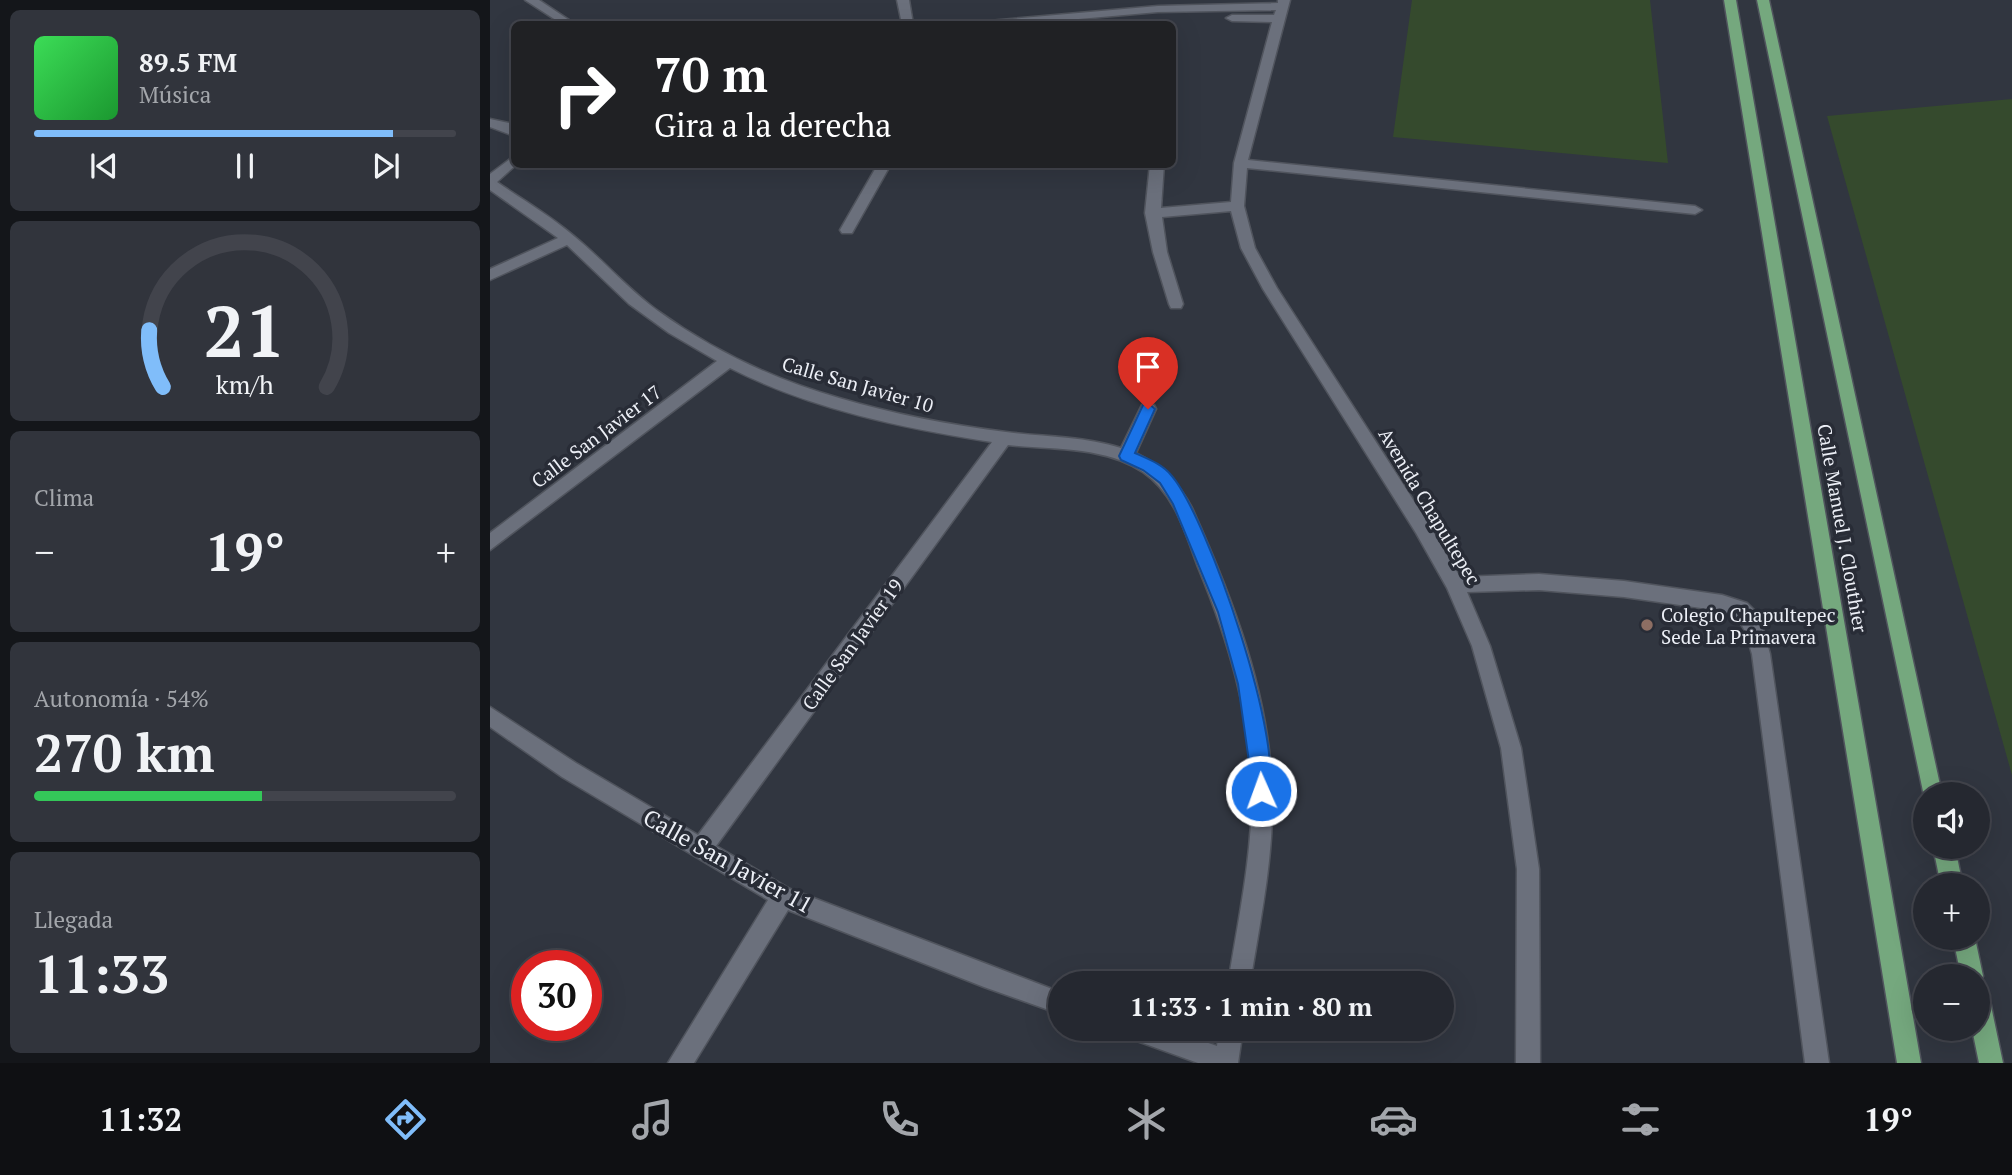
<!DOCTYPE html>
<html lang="es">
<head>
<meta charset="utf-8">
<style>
	body { margin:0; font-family:"PT Serif",serif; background:#31343c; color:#f1f3f6; height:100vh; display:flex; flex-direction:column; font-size:26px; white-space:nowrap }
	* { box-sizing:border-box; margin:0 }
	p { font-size:23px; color:#a3a6ab }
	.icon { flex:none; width:38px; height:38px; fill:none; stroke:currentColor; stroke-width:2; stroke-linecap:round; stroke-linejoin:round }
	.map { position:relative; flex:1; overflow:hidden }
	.side { display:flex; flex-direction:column; gap:10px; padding:10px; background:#14161a; width:490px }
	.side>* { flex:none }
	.banner { position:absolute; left:21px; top:21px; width:665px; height:147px; border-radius:10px; box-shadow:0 7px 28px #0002,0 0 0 2px #42444c; background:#202124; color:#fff; overflow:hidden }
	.tools { position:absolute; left:1423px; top:782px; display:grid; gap:14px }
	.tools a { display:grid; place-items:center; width:77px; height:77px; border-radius:50%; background:#252830; box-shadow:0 7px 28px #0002,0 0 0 2px #42444c; font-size:35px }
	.speed { position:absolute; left:21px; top:950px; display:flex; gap:14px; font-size:35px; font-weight:700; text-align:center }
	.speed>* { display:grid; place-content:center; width:91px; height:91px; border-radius:50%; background:#252830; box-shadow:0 7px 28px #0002,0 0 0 2px #42444c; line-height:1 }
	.speed .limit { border:10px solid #d22; background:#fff; color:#111 }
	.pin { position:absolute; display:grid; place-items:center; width:60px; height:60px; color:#fff; margin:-72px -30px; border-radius:50% 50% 50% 0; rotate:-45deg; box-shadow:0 0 7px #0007 }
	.pin .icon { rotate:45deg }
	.me { position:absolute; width:77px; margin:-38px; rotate:358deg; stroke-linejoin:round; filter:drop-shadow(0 0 5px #0008) }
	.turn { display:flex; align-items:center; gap:24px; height:147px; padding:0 28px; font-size:32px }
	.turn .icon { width:91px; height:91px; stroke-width:2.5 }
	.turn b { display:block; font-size:49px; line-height:60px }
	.big { font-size:52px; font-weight:600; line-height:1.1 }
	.side .card { flex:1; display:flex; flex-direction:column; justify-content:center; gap:10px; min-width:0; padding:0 24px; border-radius:10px; background:#31343c }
	.side .dial { align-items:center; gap:0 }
	.dial svg { height:182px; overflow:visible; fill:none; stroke:#42444c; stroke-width:7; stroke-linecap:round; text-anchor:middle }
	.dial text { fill:#f1f3f6; stroke:none }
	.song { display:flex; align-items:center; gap:21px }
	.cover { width:84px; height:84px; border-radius:10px; background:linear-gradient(135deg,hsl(130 70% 55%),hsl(130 70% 35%)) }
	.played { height:7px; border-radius:4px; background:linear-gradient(90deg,#80bdfa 85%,#42444c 85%) }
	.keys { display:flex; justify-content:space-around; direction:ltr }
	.heat { display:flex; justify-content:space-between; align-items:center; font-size:38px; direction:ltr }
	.charge { height:10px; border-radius:5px; background:linear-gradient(90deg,#34c759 54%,#42444c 0) }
	.trip { position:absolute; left:558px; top:971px; width:406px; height:70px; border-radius:35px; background:#252830; box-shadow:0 7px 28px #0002,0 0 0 2px #42444c; font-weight:600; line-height:70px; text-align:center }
	.menu { display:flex; height:112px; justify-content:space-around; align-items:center; background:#0f1013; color:#a3a6ab }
	.menu .icon { width:49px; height:49px }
	.menu .current { color:#80bdfa }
	.menu b { font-size:32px; color:#f1f3f6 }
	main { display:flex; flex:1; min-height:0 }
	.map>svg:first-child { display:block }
	.green { fill:#354a2d }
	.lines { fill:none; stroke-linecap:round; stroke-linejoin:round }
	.minor-casing { stroke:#50545d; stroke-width:3 }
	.major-casing { stroke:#50545d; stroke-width:3 }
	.minor { fill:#6b707c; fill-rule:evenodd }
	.major { fill:#75a87e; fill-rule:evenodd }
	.route { fill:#1a73e8; stroke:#114b97; stroke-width:2 }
	.education-dot { fill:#8d6e63; stroke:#282c36; stroke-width:2.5 }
	.labels { text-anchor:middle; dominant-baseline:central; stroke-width:7; stroke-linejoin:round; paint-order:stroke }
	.street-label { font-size:19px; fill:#eceff6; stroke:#282c36 }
	.poi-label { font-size:19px; fill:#eceff6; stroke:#282c36; text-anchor:start }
	.near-street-label { font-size:23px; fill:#eceff6; stroke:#282c36 }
</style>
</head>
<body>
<main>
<section class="side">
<div class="card">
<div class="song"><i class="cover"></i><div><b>89.5 FM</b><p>Música</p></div></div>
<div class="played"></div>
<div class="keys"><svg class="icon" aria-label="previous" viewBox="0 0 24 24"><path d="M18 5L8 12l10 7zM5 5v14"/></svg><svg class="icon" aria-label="pause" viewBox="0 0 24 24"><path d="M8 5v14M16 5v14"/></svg><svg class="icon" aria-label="next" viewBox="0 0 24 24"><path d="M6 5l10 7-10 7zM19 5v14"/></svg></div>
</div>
<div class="card dial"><svg viewBox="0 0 100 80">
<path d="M14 69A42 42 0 1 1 86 69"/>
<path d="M14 69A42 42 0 0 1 8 44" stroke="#80bdfa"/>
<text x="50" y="56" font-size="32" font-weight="700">21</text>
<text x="50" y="72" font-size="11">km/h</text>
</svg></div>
<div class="card"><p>Clima</p>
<div class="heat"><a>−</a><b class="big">19°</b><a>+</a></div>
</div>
<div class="card"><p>Autonomía · 54%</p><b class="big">270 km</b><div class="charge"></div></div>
<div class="card"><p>Llegada</p><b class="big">11:33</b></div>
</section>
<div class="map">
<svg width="1522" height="1063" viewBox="0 0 1522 1063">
	<rect width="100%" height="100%" fill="#313640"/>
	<!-- green -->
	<path class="green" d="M922 0H1160L1178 163 903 137Z
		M1522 99V775L1337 116Z"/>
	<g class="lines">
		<!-- minor casing -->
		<g class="minor-casing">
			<path id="minor" d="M35 0H49L85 24H72Z
				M407 0H419L423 24H412Z
				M788 0H800L758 160 1205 206 1212 210 1205 214 757 168 754 206 765 248 787 288 938 523 970 577 1049 574 1134 581 1232 595 1257 603 1269 615 1280 654 1339 1063H1315L1262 654C1256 633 1254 618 1232 611L1134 597 1049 590 977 592 1000 646 1031 748 1049 869 1050 1063H1026L1027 869 1011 748 982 646 957 588 926 533 773 289 751 248 741 211 672 217 677 252 693 304 691 308H681L679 304 663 252 655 213 660 164H674L671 208 741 202 744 163 782 22 742 21 736 18 742 15H784L786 10 668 12 532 24H493L499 21 668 6 788 3Z
				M0 119 23 124 24 136 0 127Z
				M24 156V164H27L7 182C33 200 61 216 85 237 114 261 138 289 168 311 222 350 285 380 349 398 403 414 460 425 516 432 554 437 594 436 631 448L652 405H664L666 409 646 453C672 466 688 482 702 508 742 597 780 694 782 793 784 857 770 921 760 984H738C748 921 762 857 762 793 761 715 738 639 708 567 695 532 685 494 653 472 615 446 562 450 518 445L226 846 300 889 570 992V1014L494 987 298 910 204 1063H178L278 900 72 777 0 727V707L86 763 208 835 502 442C412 428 321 409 240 368L0 550V533L227 361 179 333 139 304 77 245 0 280V269L68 238 0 190V174Z
				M388 164H401L362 233H352L350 230Z
				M632 1029H678L727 1046 729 1029H753L748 1063H708L636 1037Z"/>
		</g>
		<!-- major casing -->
		<g class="major-casing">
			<path id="major" d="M1234 0H1246L1431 1063H1407Z
				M1267 0H1279L1452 794H1435V801Z
				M1443 847H1465L1473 886H1451Z
				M1463 938H1485L1493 976 1490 984 1488 985V976H1471Z
				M1488 989 1496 993 1500 1001 1513 1063H1489L1482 1029H1488Z"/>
		</g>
		<!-- minor -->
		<use href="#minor" class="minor"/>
		<!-- major -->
		<use href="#major" class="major"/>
	</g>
	<!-- route -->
	<path class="route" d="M658 403 665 409 645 453C658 459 672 464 681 475 717 515 798 750 777 797L771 800 764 797 748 684 728 612 683 504 670 483 653 470 631 460 629 456 653 405Z"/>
	<!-- markers -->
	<circle class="education-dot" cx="1157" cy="625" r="7"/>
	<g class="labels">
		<!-- street labels -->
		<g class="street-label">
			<text transform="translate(368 384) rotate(16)">Calle San Javier 10</text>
			<text transform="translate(106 436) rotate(-37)">Calle San Javier 17</text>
			<text transform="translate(940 506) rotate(59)">Avenida Chapultepec</text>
			<text transform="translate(1353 528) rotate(80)">Calle Manuel J. Clouthier</text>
			<text transform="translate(362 644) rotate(-54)">Calle San Javier 19</text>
		</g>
		<!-- poi labels -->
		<g class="poi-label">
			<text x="1171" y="614">Colegio Chapultepec<tspan x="1171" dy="22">Sede La Primavera</tspan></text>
		</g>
		<!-- near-street labels -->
		<g class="near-street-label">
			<text transform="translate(238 861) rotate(29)">Calle San Javier 11</text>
		</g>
	</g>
</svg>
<div class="tools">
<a><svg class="icon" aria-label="sound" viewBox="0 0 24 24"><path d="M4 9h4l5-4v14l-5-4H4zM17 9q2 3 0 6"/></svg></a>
<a>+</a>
<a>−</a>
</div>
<div class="speed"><div class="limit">30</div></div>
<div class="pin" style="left:658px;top:409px;background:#d93025"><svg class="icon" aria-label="arrive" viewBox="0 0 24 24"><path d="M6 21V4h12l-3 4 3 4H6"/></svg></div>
<svg class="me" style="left:771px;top:791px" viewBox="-20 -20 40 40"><circle r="17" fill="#1a73e8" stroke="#fff" stroke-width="3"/><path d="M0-11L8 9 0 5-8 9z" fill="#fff"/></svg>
<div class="trip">11:33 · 1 min · 80 m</div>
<div class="banner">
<div class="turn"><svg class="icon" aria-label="right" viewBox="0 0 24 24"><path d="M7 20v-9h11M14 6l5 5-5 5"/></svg><div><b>70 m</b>Gira a la derecha</div></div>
</div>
</div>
</main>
<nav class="menu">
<b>11:32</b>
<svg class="icon current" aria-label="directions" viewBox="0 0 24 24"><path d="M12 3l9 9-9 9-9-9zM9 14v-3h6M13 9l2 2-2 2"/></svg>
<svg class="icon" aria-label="music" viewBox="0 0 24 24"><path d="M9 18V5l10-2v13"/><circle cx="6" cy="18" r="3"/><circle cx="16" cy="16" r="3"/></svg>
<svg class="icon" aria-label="phone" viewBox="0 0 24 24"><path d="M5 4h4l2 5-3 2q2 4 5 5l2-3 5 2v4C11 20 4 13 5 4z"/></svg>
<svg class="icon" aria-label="climate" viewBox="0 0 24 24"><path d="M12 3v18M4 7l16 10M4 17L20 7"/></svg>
<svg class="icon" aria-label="car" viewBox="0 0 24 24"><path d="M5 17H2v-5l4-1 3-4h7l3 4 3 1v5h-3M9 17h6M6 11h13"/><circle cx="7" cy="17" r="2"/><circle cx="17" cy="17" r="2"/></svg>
<svg class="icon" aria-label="filters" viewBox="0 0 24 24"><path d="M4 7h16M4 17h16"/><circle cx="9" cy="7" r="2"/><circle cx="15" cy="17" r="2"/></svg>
<b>19°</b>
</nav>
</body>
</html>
